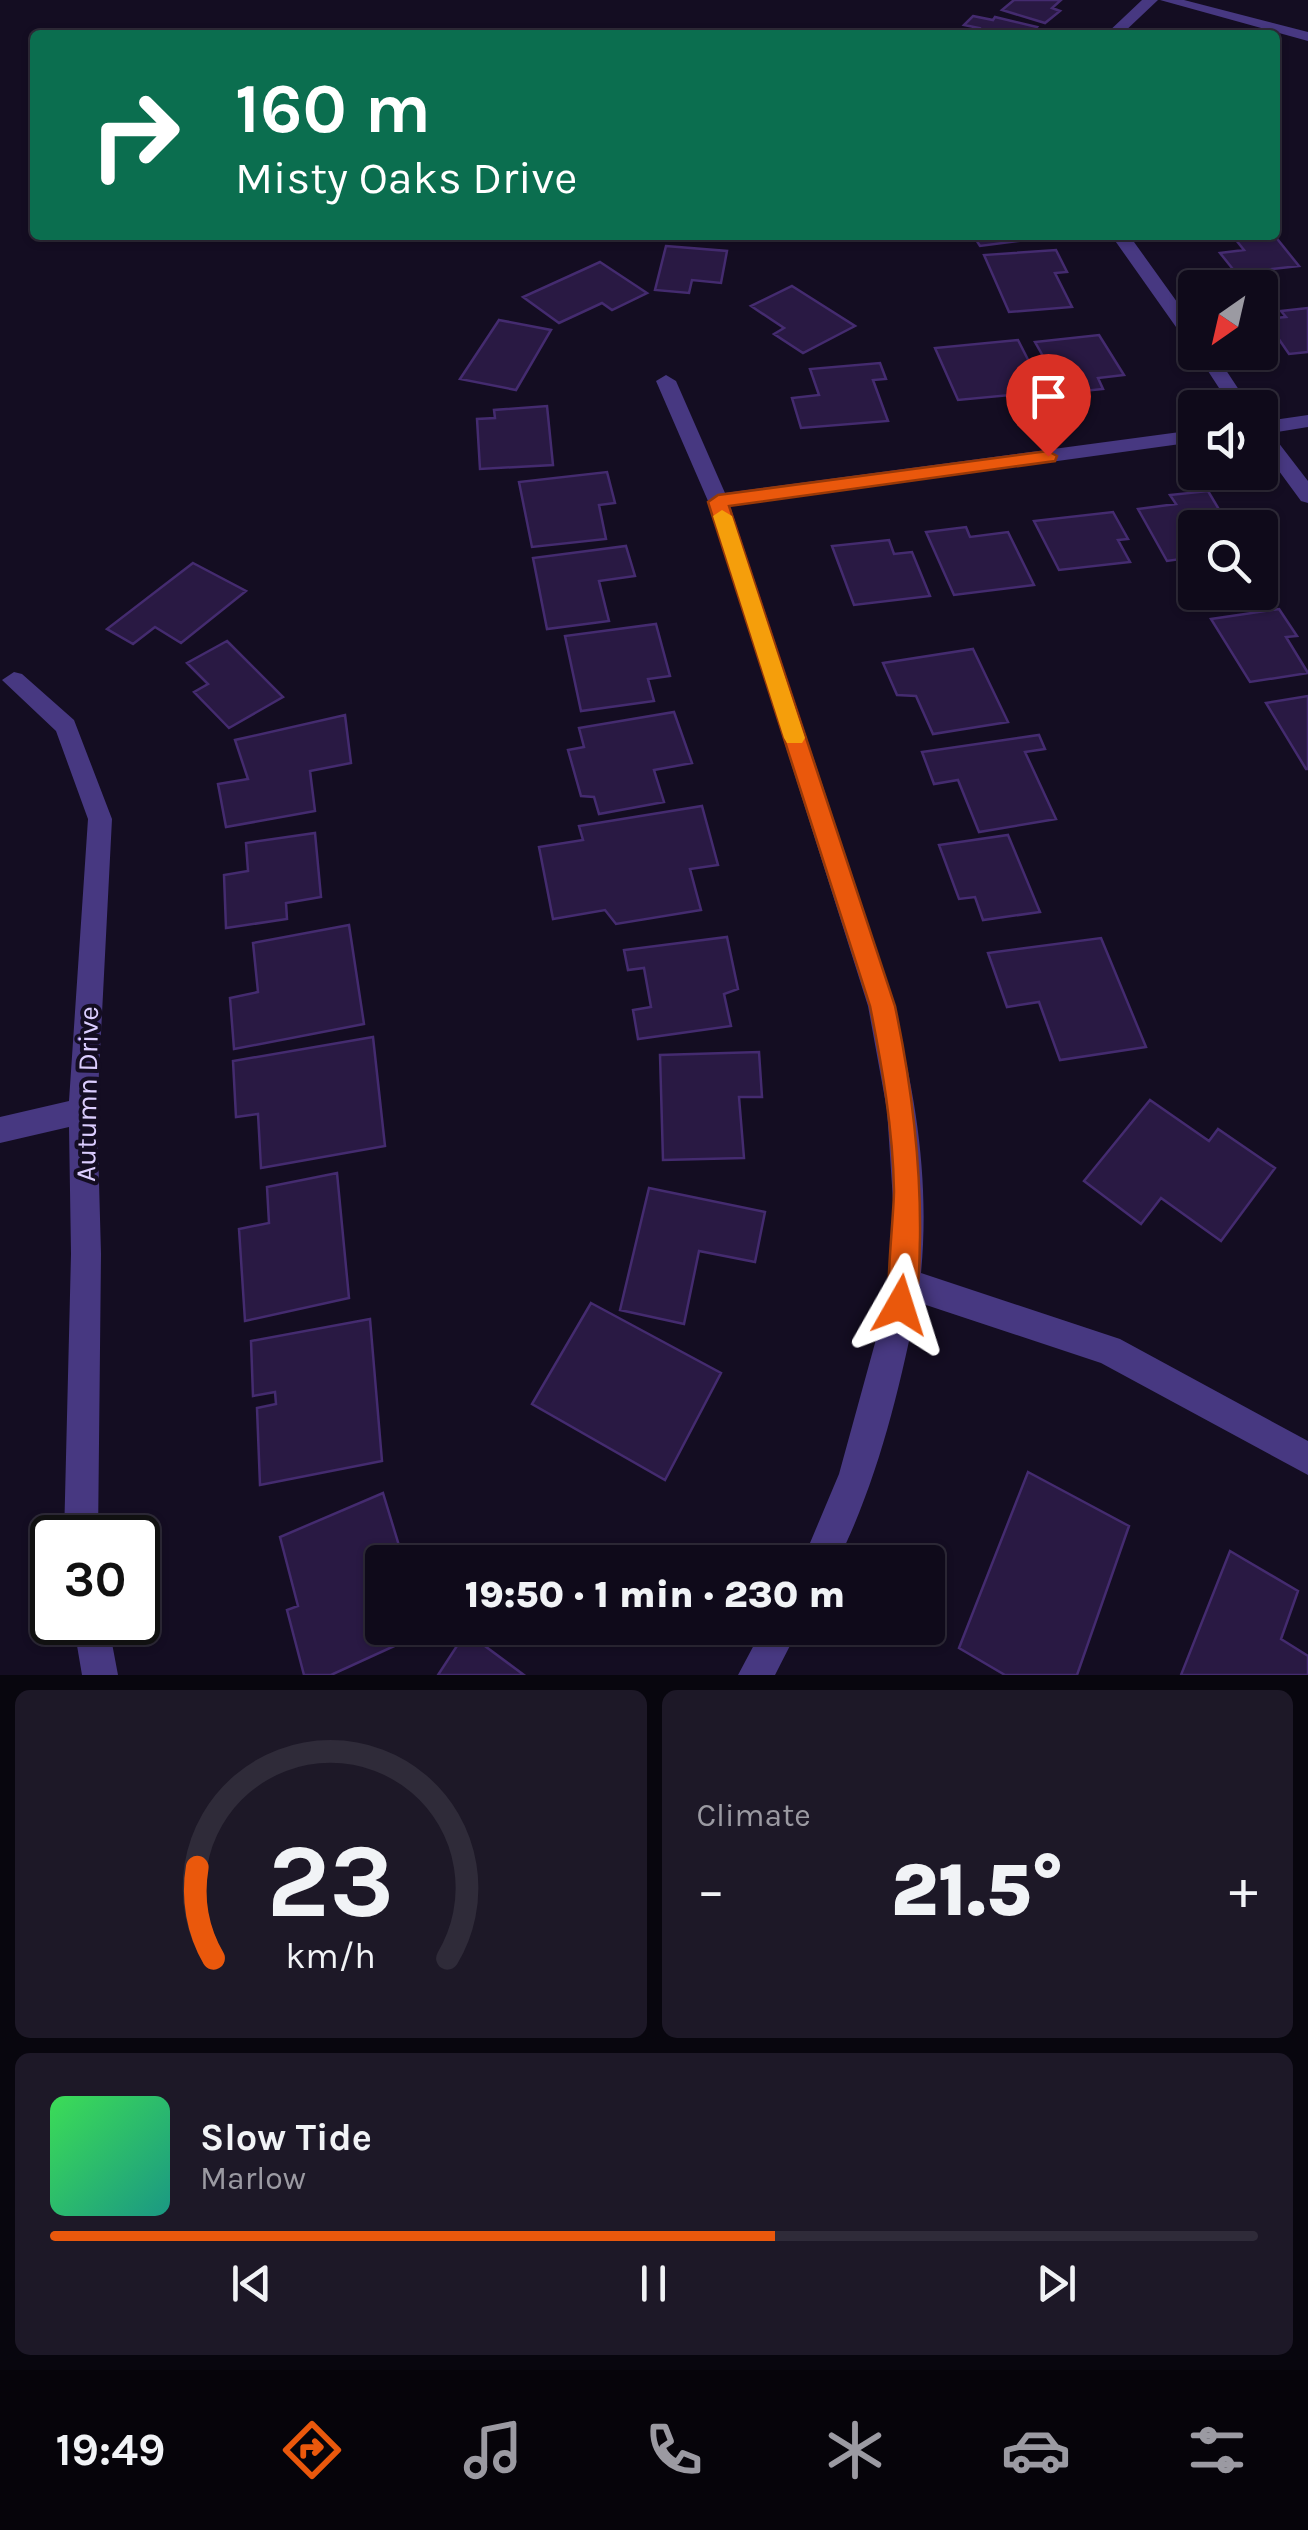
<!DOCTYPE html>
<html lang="en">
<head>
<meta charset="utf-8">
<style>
	body { margin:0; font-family:Karla,sans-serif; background:#1d1827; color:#f1f3f6; height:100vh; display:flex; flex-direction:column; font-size:38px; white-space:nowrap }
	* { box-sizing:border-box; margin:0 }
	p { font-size:32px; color:#9b9aa2 }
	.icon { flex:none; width:55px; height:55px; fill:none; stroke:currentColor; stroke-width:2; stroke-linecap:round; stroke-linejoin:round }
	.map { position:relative; height:1675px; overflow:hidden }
	.panel { display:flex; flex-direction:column; gap:15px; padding:15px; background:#08060e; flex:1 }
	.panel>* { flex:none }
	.guide { position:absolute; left:30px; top:30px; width:1250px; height:210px; border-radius:10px; box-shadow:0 2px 8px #0004,0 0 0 2px #2f2b39; background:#0b6e4f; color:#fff; overflow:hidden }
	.needle { width:65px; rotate:214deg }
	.controls { position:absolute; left:1178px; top:270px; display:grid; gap:20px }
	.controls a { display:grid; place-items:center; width:100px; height:100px; border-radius:10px; background:#0f0a1a; box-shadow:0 2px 8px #0004,0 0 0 2px #2f2b39; font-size:50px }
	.speed { position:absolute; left:30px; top:1515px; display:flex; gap:20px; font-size:50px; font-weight:700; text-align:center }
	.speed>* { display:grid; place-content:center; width:130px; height:130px; border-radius:50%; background:#0f0a1a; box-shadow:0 2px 8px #0004,0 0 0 2px #2f2b39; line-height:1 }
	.speed .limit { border:5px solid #111; border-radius:15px; background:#fff; color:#111 }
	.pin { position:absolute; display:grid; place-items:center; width:85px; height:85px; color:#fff; margin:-102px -42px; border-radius:50% 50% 50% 0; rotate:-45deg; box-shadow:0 0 10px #0007 }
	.pin .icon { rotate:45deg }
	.me { position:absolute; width:110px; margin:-55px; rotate:6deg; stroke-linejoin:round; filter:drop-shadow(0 0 8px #0008) }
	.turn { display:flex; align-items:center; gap:35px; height:210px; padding:0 40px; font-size:45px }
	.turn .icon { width:130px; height:130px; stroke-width:2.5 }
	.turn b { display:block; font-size:70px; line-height:85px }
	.big { font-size:75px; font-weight:800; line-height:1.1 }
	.panel .tile { flex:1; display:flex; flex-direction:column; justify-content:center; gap:15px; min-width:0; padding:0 35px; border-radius:15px; background:#1d1827 }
	.panel .dial { align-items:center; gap:0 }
	.dial svg { height:260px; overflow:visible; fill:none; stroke:#2f2b39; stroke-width:7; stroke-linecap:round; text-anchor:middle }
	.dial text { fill:#f1f3f6; stroke:none }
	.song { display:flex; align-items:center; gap:30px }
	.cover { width:120px; height:120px; border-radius:15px; background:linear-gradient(135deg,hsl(130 70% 55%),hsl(170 70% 35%)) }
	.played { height:10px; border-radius:5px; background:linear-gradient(90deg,#ea580c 60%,#2f2b39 60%) }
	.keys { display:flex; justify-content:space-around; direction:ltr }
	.heat { display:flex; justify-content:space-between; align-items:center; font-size:55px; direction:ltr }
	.panel .tiles { flex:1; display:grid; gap:15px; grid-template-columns:1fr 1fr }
	.tile:last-child { grid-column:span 2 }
	.trip { position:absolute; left:365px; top:1545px; width:580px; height:100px; border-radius:10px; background:#0f0a1a; box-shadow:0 2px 8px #0004,0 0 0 2px #2f2b39; font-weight:800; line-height:100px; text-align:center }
	.dock { display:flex; height:160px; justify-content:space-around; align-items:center; background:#06040a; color:#9b9aa2 }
	.dock .icon { width:70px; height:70px }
	.dock .on { color:#ea580c }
	.dock b { font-size:45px; color:#f1f3f6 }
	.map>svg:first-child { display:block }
	.building { fill:#291943; stroke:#442b6f; stroke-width:2.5 }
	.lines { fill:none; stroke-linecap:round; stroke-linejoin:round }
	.street { fill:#473881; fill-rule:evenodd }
	.route { fill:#ea580c; stroke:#983908; stroke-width:2.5 }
	.slow { fill:#f59e0b }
	.labels { text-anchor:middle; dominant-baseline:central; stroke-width:8; stroke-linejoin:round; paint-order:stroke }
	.street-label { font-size:28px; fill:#dcceff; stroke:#140d22 }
</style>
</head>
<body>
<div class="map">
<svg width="1308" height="1675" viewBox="0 0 1308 1675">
	<rect width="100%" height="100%" fill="#140d22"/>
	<!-- building -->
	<path class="building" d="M1014 0H1061L1052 8 1060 11 1045 23 1002 10Z
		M973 16 993 20 995 17 1037 27 1030 35H972L979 28 964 25Z
		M973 235H1031L1034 239 980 246Z
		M1232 235H1274L1299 266 1236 273 1220 253 1244 250Z
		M666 246 727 251 721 283 692 280 689 293 655 290Z
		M1056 250 1067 272 1055 273 1072 307 1009 312 984 255Z
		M600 262 647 293 612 310 602 303 559 323 523 297Z
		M792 286 855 326 803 353 774 334 784 328 751 306Z
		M1308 308V352L1289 354 1265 319 1286 317 1281 311Z
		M499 320 551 330 516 390 460 379Z
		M1099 335 1124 375 1098 378 1103 389 1064 393 1035 342Z
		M1018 340 1050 403 1017 406 1010 395 958 400 935 348Z
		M880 363 886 379 873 380 888 421 801 428 792 398 819 395 810 369Z
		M547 406 553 465 480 469 477 419 495 418 494 410Z
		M607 472 615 503 599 505 606 539 532 547 519 482Z
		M1208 491 1230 528H1195V557L1167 561 1138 509 1176 504 1170 495Z
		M1113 512 1128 539 1118 540 1130 562 1059 570 1034 521Z
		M966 527 970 537 1008 532 1034 585 954 595 926 532Z
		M889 540 894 554 912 552 930 596 854 605 832 546Z
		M626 546 635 576 599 581 609 621 547 629 533 558Z
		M193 563 246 591 181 643 155 627 133 644 107 629Z
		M1279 609 1297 636 1286 637 1308 673 1250 682 1211 619Z
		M656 624 670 676 648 679 654 701 581 711 565 636Z
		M227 641 283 697 229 728 194 692 208 684 187 663Z
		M973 649 1008 722 933 734 916 696 897 695 883 663Z
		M1308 696V769H1306L1266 703Z
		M674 712 692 763 654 770 664 802 599 814 594 797 581 796 568 750 584 747 579 728Z
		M345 715 351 763 310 771 315 811 226 827 218 784 248 779 235 740Z
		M1039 735 1045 749 1025 752 1056 819 979 832 958 780 934 784 922 752Z
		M702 806 718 865 690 869 701 910 616 924 605 910 553 919 539 847 583 840 579 826Z
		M315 833 321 897 286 903 287 919 226 928 224 875 248 871 246 843Z
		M1008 835 1040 912 983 920 975 897 959 899 939 845Z
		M349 925 364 1024 234 1049 230 998 258 992 253 943Z
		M727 937 738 989 724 994 731 1026 638 1039 633 1010 651 1007 644 968 628 970 624 950Z
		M1101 938 1146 1047 1060 1060 1039 1002 1007 1007 988 953Z
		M373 1037 385 1146 261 1168 258 1114 236 1117 233 1061Z
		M759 1052 762 1097H739L744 1158 663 1160 660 1055Z
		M1150 1100 1209 1141 1218 1129 1275 1168 1221 1241 1161 1198 1141 1224 1084 1181Z
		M337 1173 349 1298 245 1321 239 1229 269 1223 267 1187Z
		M649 1188 765 1212 755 1262 699 1251 684 1324 620 1310Z
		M591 1303 721 1373 665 1480 532 1404Z
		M370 1319 382 1461 260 1485 257 1408 276 1404 275 1392 253 1396 251 1341Z
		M1028 1472 1129 1526 1077 1675H1005L959 1648Z
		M383 1493 404 1562H382V1628H424L425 1632 331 1675H304L287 1610 298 1606 280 1537Z
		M1230 1551 1298 1591 1281 1639 1308 1656V1675H1181Z
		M466 1632 524 1675H438Z"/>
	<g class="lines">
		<!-- street -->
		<path class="street" d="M1142 0H1158L1121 35H1105Z
			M1160 0H1184L1308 32V41Z
			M1111 235H1129L1195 327V346L1188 344Z
			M1195 351 1214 352 1251 408H1232Z
			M666 375 676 381 725 493 1195 430V442L730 506C765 612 800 717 835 823 884 971 936 1114 921 1273L1120 1339 1308 1441V1475L1101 1363 917 1302C900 1389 877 1483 837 1562H802L839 1474 886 1303 894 1216 887 1110 868 1006 708 501 656 381Z
			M1308 415V427L1271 433 1308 481V503L1301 501 1260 445V422Z
			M14 672 22 674 74 720 112 819 97 1111 101 1254 98 1538H64L71 1254 69 1127 0 1143V1117L69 1101 88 819 56 731 2 680Z
			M73 1622H108L118 1675H82Z
			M763 1628H799L775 1675H738Z"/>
	</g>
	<!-- route -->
	<path class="route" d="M1048 451 1057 456 1055 461 729 506 895 1006C911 1082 921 1159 920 1238 919 1264 921 1290 910 1314L900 1318 891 1314C884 1300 894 1215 894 1191 893 1129 882 1066 870 1006L708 502 718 495Z"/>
	<!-- slow -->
	<path class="slow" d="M722 510 732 516 805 738 802 743H787L784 738 713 516Z"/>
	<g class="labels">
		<!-- street labels -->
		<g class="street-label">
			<text transform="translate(87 1094) rotate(-89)">Autumn Drive</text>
		</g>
	</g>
</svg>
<div class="controls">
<a><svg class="needle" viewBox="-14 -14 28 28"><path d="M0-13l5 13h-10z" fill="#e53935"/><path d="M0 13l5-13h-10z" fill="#9b9aa2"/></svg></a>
<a><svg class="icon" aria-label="sound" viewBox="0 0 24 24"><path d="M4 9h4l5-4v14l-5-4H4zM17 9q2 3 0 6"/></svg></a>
<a><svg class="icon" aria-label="search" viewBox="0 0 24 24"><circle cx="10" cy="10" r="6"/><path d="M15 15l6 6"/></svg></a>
</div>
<div class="speed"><div class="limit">30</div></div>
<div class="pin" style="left:1048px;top:456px;background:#d93025"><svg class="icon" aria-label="arrive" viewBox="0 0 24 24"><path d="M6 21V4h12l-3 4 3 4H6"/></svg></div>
<svg class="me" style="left:900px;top:1305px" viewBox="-20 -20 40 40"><path d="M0-17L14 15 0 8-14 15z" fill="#ea580c" stroke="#fff" stroke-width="4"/></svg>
<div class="trip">19:50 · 1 min · 230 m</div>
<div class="guide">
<div class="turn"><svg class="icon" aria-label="right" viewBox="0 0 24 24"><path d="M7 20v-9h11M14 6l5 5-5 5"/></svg><div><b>160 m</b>Misty Oaks Drive</div></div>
</div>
</div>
<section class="panel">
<div class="tiles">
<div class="tile dial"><svg viewBox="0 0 100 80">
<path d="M14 69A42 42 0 1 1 86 69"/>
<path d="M14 69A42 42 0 0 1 9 41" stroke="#ea580c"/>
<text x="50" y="56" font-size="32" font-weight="700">23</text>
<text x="50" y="72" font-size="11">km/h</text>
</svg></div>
<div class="tile"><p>Climate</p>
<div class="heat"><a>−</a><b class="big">21.5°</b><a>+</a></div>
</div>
<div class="tile">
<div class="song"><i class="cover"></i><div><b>Slow Tide</b><p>Marlow</p></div></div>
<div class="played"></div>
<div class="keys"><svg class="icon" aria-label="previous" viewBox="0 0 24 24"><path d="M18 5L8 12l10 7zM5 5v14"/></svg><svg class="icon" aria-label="pause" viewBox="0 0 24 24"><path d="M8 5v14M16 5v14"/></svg><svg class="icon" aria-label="next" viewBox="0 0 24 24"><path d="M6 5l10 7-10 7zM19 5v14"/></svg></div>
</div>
</div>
</section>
<nav class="dock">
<b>19:49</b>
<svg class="icon on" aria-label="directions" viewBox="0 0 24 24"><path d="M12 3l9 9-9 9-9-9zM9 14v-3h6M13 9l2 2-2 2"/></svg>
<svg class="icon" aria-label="music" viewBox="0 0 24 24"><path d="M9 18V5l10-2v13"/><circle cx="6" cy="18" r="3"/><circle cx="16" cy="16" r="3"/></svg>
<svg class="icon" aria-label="phone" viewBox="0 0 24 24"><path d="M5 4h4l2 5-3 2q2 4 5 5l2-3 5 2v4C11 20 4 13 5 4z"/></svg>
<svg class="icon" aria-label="climate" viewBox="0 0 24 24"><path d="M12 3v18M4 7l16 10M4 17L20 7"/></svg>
<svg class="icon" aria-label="car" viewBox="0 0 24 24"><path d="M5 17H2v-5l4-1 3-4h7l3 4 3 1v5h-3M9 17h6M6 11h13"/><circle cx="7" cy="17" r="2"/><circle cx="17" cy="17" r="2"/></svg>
<svg class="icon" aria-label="filters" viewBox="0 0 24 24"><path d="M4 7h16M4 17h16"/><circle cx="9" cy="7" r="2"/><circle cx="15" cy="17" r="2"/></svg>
</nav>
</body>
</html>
